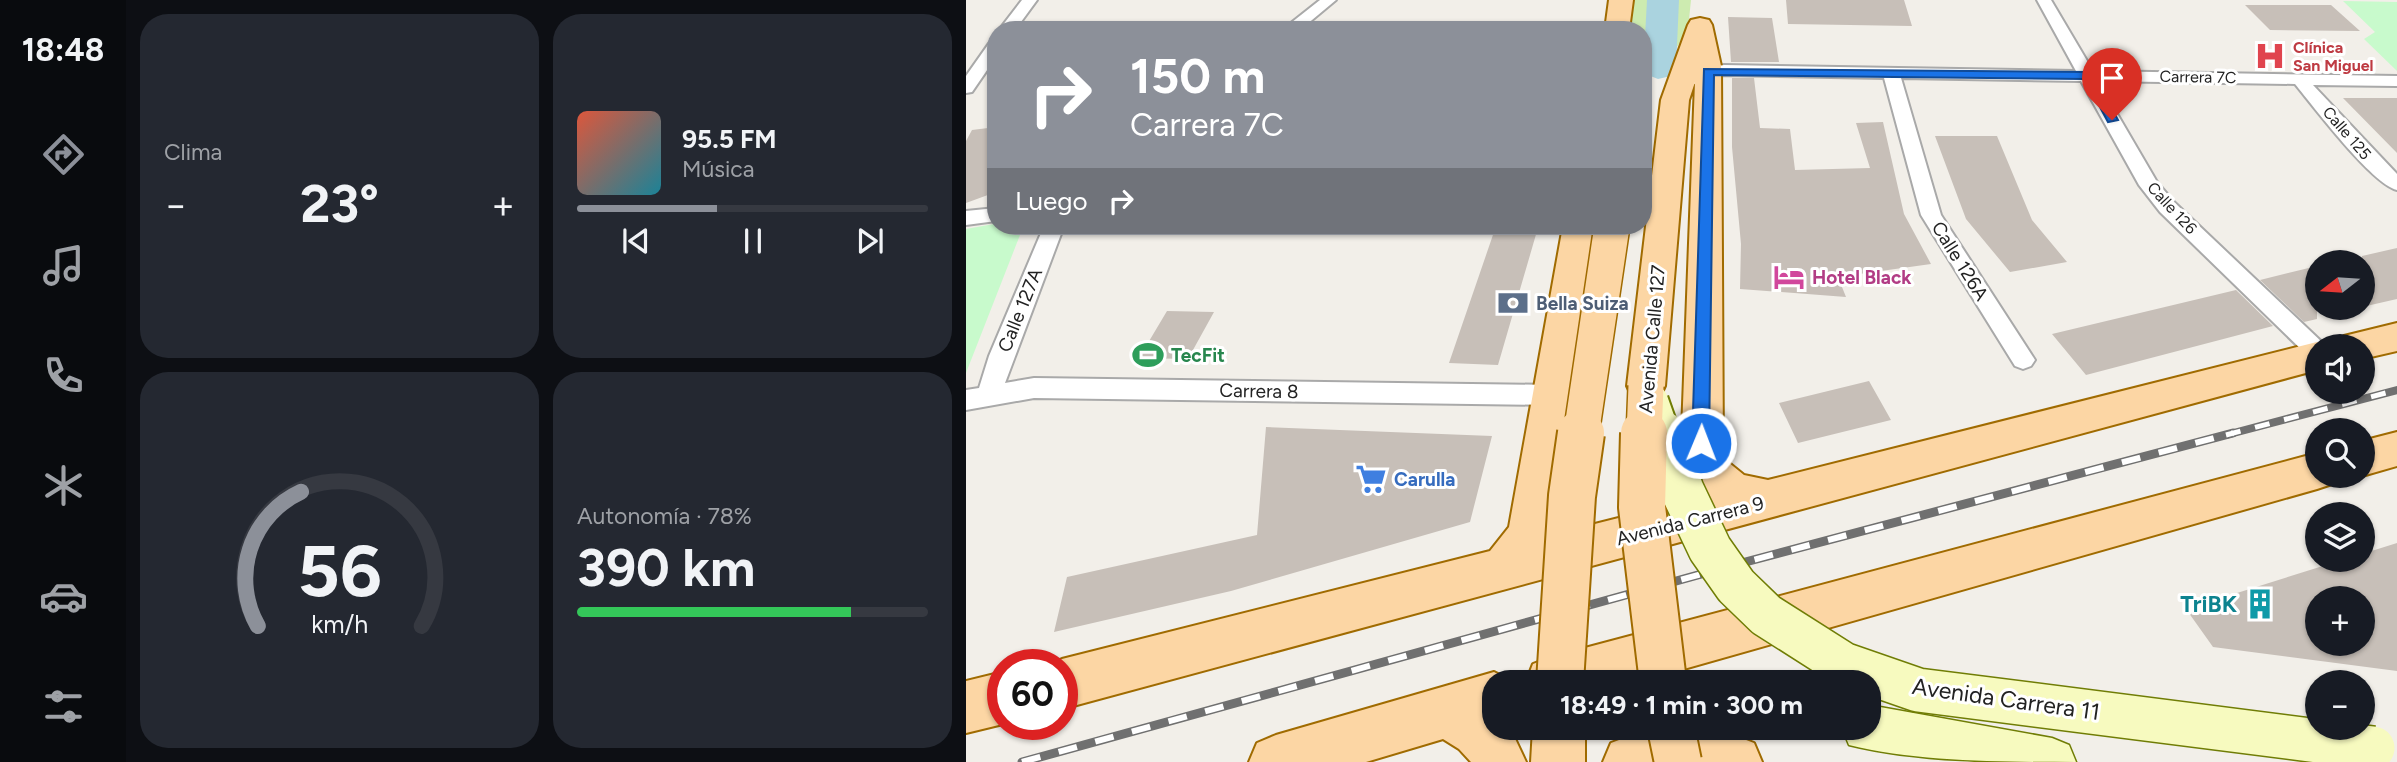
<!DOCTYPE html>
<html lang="es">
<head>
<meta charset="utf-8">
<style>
	body { margin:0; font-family:Figtree,sans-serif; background:#242831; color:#f1f3f6; height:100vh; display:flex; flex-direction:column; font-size:26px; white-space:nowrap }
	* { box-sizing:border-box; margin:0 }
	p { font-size:23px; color:#9ea1a6 }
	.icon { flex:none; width:38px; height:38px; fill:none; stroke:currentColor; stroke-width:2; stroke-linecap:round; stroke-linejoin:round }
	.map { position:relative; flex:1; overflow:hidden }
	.details { display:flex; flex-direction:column; gap:14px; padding:14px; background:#0d0f14; width:840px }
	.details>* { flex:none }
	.banner { position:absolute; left:21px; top:21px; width:665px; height:214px; border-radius:28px; box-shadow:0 2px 5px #0004; background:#8c9099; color:#fff; overflow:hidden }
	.needle { width:46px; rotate:253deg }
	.fabs { position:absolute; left:1339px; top:250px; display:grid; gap:14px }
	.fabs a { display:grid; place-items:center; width:70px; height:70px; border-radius:50%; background:#171b24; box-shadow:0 2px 5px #0004; font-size:35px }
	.speed { position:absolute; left:21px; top:649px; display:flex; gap:14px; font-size:35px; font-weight:700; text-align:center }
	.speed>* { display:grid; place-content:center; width:91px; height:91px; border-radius:50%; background:#171b24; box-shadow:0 2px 5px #0004; line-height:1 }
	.speed .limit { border:10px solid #d22; background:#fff; color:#111 }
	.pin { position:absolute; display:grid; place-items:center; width:60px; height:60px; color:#fff; margin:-72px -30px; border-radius:50% 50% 50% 0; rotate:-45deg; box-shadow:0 0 7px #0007 }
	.pin .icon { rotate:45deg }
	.me { position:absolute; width:77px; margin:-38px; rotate:1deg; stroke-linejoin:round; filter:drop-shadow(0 0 5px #0008) }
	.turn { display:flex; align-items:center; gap:24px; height:147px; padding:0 28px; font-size:32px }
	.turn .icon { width:91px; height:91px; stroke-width:2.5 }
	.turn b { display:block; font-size:49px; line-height:60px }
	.then { display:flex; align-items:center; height:66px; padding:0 28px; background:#0003; gap:14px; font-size:26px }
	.big { font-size:52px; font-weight:700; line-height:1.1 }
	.details .card { flex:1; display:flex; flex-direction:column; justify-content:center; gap:10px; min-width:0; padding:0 24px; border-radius:28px; background:#242831 }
	.details .dial { align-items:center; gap:0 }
	.dial svg { height:182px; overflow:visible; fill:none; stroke:#363941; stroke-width:7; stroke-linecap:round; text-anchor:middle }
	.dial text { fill:#f1f3f6; stroke:none }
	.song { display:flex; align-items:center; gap:21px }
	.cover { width:84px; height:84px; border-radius:10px; background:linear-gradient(135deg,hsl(10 70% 55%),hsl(190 70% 35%)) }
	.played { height:7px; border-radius:4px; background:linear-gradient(90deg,#8c9099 40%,#363941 40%) }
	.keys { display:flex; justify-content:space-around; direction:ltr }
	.heat { display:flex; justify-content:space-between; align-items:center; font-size:38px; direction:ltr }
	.charge { height:10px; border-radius:5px; background:linear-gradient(90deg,#34c759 78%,#363941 0) }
	.details .tiles { flex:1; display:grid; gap:14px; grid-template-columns:repeat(2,1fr) }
	.trip { position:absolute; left:516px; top:670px; width:399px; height:70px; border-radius:28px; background:#171b24; box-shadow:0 2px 5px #0004; font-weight:700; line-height:70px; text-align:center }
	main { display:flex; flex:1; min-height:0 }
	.tab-bar { display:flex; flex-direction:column; width:126px; justify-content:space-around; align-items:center; background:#090b0e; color:#9ea1a6 }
	.tab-bar .icon { width:49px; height:49px }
	.tab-bar .selected { color:#8c9099 }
	.tab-bar b { font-size:32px; color:#f1f3f6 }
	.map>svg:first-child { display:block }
	.grass { fill:#cdebb0 }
	.park { fill:#c8facc }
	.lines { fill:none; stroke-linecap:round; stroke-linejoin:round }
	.river { fill:#aad3df; fill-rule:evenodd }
	.building { fill:#c7bfb8; fill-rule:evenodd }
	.street-casing { stroke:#a9a9a9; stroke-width:4 }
	.secondary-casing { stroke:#707d05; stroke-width:3 }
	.primary-casing { stroke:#a06b00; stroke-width:4 }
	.street { fill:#fff; fill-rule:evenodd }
	.secondary { fill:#f7fabf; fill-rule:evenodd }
	.primary { fill:#fcd6a4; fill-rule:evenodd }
	.rail-far1-casing { stroke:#707070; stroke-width:8 }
	.rail-casing { stroke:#707070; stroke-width:9 }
	.rail-far1 { stroke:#fff; stroke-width:5; stroke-dasharray:15; stroke-linecap:butt }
	.rail { stroke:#fff; stroke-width:6; stroke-dasharray:19; stroke-linecap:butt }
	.secondary-bridge-far1-casing { stroke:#707d05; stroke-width:36; stroke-linecap:butt }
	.secondary-bridge-casing { stroke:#707d05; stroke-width:46; stroke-linecap:butt }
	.primary-bridge-far1-casing { stroke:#a06b00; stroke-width:38; stroke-linecap:butt }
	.primary-bridge-casing { stroke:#a06b00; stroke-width:50; stroke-linecap:butt }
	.secondary-bridge-far1 { stroke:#f7fabf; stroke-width:32 }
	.secondary-bridge { stroke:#f7fabf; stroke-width:43 }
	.primary-bridge-far1 { stroke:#fcd6a4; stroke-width:35 }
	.primary-bridge { stroke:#fcd6a4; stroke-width:46 }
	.route { fill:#1a73e8; stroke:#114b97; stroke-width:2 }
	.labels { text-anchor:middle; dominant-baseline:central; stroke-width:6; stroke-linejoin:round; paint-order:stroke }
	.far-health-label { font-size:16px; font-weight:bold; fill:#be3a42; stroke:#fff; text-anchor:start }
	.far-street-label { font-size:16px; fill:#222; stroke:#fff }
	.street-label { font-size:19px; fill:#222; stroke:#fff }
	.hotel-label { font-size:19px; font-weight:bold; fill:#b23c85; stroke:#fff; text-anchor:start }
	.service-label { font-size:19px; font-weight:bold; fill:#4e5e75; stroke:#fff; text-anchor:start }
	.leisure-label { font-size:19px; font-weight:bold; fill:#27864d; stroke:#fff; text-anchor:start }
	.shop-label { font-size:19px; font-weight:bold; fill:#366cbe; stroke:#fff; text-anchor:start }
	.near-culture-label { font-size:23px; font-weight:bold; fill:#0d838f; stroke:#fff; text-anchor:end }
	.near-street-label { font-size:23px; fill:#222; stroke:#fff }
</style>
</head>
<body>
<main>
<nav class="tab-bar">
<b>18:48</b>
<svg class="icon selected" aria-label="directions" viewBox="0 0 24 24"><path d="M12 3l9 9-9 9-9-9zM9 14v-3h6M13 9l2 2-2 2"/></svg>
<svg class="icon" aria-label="music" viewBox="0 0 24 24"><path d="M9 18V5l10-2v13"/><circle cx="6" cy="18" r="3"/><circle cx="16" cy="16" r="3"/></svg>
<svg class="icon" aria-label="phone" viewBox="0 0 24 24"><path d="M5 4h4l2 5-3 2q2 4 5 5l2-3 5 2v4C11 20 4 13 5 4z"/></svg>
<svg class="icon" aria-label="climate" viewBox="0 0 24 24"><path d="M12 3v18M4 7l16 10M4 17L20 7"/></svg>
<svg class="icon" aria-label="car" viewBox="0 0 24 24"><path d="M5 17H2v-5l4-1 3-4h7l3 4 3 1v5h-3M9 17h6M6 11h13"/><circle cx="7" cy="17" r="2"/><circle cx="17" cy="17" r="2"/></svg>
<svg class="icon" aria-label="filters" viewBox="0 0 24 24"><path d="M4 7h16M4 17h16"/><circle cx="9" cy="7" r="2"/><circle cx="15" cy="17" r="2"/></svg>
</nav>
<section class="details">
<div class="tiles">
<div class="card"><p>Clima</p>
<div class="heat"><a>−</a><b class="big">23°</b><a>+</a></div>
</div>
<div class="card">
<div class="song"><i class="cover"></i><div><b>95.5 FM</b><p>Música</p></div></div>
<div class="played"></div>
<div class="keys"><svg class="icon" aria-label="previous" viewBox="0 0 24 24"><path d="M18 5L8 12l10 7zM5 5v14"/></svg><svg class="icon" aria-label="pause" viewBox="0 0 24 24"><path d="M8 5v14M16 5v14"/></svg><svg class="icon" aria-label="next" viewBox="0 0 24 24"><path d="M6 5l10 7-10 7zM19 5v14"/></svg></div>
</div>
<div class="card dial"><svg viewBox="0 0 100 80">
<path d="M14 69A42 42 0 1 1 86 69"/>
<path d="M14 69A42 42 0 0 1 33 10" stroke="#8c9099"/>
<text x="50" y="56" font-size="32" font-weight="700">56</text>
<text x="50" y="72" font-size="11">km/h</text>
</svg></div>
<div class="card"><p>Autonomía · 78%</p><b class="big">390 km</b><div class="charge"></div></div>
</div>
</section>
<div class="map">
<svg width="1431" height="762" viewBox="0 0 1431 762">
	<rect width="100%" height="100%" fill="#f2efe9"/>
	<!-- grass -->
	<path class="grass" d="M662 0H725L722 29 700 65H677V30H662Z"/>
	<!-- park -->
	<path class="park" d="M1377 1 1431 2V71L1398 39 1409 32Z
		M28 224 48 226 54 235 0 373V229Z"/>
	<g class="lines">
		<!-- river -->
		<path class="river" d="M681 0H713L710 68 705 76 692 79 677 73Z"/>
	</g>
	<!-- building -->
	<path class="building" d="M820 0H938L946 26 822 24Z
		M1279 5H1365L1394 31 1304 30Z
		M762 17 806 18 813 62H765Z
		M766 78H788L794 128 824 129 829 170 904 168 890 123 917 122 938 214 965 264 872 277 880 297 774 289 775 244 766 147Z
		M1377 98H1431V153Z
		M30 127V192L0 203V141L6 130Z
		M969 136H1031L1066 220 1101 262 1044 272 1000 219Z
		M529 229 571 231 532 365 483 363Z
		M1431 248V299L1396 307V256Z
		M1351 266V319L1338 322 1294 280Z
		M1270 290 1307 326 1120 375 1086 334Z
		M201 311 248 312 222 359 173 358Z
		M903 381 925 420 832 443 813 403Z
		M300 427 526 436 504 522 265 591 88 632 101 577 291 535Z
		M1431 543V671L1247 647 1220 609 1376 560H1396V554ZM1351 598H1396V644H1351Z"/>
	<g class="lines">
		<!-- street casing -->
		<g class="street-casing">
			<path id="street" d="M56 0H71L49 30H33Z
				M354 0H370L334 30H316Z
				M1071 0H1085L1127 71 1431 76V86L1347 85 1431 174V190C1406 184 1348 107 1329 84L1132 81 1191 182 1208 202 1359 345 1351 346V360L1343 357 1194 212 1173 185 1115 81 935 78 975 215 1069 360 1065 366 1057 369 1049 366 955 215 918 78 758 75 740 78 724 86 716 81 729 70 758 65 1110 71Z
				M30 40V57L6 92 0 93V76L24 42Z
				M30 208V221L0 225V211Z
				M78 226H98L39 383 68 378 587 385 596 388 599 395 596 402 587 405 68 398 0 410V390L13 388 23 356Z"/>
		</g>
		<!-- secondary casing -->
		<g class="secondary-casing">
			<path id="secondary" d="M903 705 1086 738 1103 745 1110 762C1037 762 952 762 883 745L876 728H903Z"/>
		</g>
		<!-- primary casing -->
		<g class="primary-casing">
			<path id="primary" d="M643 0H667L663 30H639Z
				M734 18 743 20 746 25 755 66 757 458 778 475 802 480 1351 342 1365 346H1351V370L96 709V665H81L96 659 524 551 543 527 597 226H629L585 535 740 496 726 481 715 458 729 82 723 100 699 386 694 397 680 401 666 397 661 386 695 100 722 25 725 20Z
				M1431 323V351L1396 359V346H1372L1378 336Z
				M1431 432V466L1396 476H1395L1396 441Z
				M1351 453V476H1370L1366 484 1351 489 672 682H560L567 664 585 657Z
				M37 672V724L0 733V681Z
				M528 672 547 682H528V728H544L560 762H505L493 749 477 739 400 762H283L291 743 310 735Z
				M567 728H619V762H565Z
				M685 728H749L788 743 796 762H637L645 743Z"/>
		</g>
		<!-- street -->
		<use href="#street" class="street"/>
		<!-- secondary -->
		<use href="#secondary" class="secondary"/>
		<!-- primary -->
		<use href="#primary" class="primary"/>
		<!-- rail-far1 casing -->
		<g class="rail-far1-casing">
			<path id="rail-far1" d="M1260 435 1431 390"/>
		</g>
		<!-- rail casing -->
		<g class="rail-casing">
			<path id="rail" d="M56 762 768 565 1267 433"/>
		</g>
		<!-- rail-far1 -->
		<use href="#rail-far1" class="rail-far1"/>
		<!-- rail -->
		<use href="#rail" class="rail"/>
		<!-- secondary-bridge-far1 casing -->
		<g class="secondary-bridge-far1-casing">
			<path id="secondary-bridge-far1" d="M686 401 698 435"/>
		</g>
		<!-- secondary-bridge casing -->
		<g class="secondary-bridge-casing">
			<path id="secondary-bridge" d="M697 433 716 490 744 549 770 586 800 615 877 664 952 690 1407 748"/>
		</g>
		<!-- primary-bridge-far1 casing -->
		<g class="primary-bridge-far1-casing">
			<path id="primary-bridge-far1" d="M615 435 646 226
				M678 435 680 386"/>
		</g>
		<!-- primary-bridge casing -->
		<g class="primary-bridge-casing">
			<path id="primary-bridge" d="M678 433 676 507 697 682
				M594 682 606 496 615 433
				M705 728 712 762"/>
		</g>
		<!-- secondary-bridge-far1 -->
		<use href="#secondary-bridge-far1" class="secondary-bridge-far1"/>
		<!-- secondary-bridge -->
		<use href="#secondary-bridge" class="secondary-bridge"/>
		<!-- primary-bridge-far1 -->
		<use href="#primary-bridge-far1" class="primary-bridge-far1"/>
		<!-- primary-bridge -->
		<use href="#primary-bridge" class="primary-bridge"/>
	</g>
	<!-- route -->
	<path class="route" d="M738 69 1122 72 1128 76 1152 120 1142 122 1119 79 748 75 743 443 735 450 726 443Z"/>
	<!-- icons -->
	<defs>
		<g id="hospital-bare" transform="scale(2.415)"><path d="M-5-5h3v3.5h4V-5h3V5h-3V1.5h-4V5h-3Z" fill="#e0444e" stroke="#fff" stroke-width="2.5" paint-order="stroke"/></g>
		<g id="hotel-bare" transform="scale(2.415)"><path d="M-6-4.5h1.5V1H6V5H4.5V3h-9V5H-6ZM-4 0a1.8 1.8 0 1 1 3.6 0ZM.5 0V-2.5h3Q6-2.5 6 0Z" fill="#d1479c" stroke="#fff" stroke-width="2.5" paint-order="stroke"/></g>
		<g id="bank-bare" transform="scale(2.415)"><path d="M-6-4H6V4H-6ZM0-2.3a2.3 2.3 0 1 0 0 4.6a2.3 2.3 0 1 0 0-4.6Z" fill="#5c6f8a" stroke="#fff" stroke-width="2.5" paint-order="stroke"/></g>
		<g id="stadium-bare" transform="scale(2.415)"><path d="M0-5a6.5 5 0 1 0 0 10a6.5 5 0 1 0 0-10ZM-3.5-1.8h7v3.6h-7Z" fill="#2e9e5b" stroke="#fff" stroke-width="2.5" paint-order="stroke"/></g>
		<g id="supermarket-bare" transform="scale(2.415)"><path d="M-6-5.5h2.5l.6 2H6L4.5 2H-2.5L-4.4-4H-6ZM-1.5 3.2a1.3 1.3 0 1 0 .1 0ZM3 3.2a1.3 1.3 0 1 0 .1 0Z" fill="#3f7fe0" stroke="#fff" stroke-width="2.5" paint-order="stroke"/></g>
		<g id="building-bare" transform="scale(2.415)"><path d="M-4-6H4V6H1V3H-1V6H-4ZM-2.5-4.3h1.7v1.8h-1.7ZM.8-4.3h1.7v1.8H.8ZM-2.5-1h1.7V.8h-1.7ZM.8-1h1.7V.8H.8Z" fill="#0f9aa8" stroke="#fff" stroke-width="2.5" paint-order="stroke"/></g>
	</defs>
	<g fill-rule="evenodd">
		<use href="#hospital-bare" x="1304" y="56"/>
		<use href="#hotel-bare" x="823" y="277"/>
		<use href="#bank-bare" x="547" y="303"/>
		<use href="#stadium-bare" x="182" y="355"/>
		<use href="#supermarket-bare" x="405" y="479"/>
		<use href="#building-bare" x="1294" y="604"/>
	</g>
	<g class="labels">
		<!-- far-health labels -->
		<g class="far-health-label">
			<text x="1327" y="47">Clínica<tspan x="1327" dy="18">San Miguel</tspan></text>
		</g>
		<!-- far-street labels -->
		<g class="far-street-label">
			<text transform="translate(1232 77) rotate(1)">Carrera 7C</text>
			<text transform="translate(1381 133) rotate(49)">Calle 125</text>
			<text transform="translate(1206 208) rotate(47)">Calle 126</text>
		</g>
		<!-- street labels -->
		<g class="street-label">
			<text transform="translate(994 261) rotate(58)">Calle 126A</text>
			<text transform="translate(54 310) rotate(-68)">Calle 127A</text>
			<text transform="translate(686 339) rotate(-85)">Avenida Calle 127</text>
			<text transform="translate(293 391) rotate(1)">Carrera 8</text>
			<text transform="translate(724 521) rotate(-14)">Avenida Carrera 9</text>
		</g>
		<!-- hotel labels -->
		<g class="hotel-label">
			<text x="846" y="277">Hotel Black</text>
		</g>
		<!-- service labels -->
		<g class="service-label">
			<text x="570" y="303">Bella Suiza</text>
		</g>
		<!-- leisure labels -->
		<g class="leisure-label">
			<text x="205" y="355">TecFit</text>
		</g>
		<!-- shop labels -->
		<g class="shop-label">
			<text x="428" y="479">Carulla</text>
		</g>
		<!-- near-culture labels -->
		<g class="near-culture-label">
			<text x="1271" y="604">TriBK</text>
		</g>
		<!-- near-street labels -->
		<g class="near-street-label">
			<text transform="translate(1040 699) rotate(8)">Avenida Carrera 11</text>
		</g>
	</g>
</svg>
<div class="fabs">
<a><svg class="needle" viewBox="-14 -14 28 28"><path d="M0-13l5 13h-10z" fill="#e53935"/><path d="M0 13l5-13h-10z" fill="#9ea1a6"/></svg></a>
<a><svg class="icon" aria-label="sound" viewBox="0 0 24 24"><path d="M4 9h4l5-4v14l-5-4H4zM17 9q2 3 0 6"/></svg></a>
<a><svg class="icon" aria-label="search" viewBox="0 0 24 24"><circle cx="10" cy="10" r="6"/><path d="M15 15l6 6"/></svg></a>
<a><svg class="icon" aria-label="layers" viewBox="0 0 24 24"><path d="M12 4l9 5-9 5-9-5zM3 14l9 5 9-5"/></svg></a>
<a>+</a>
<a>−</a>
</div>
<div class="speed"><div class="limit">60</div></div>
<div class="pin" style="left:1146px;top:120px;background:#d93025"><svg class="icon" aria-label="arrive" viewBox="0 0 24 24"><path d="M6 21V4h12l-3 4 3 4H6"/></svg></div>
<svg class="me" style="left:735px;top:443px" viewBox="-20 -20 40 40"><circle r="17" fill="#1a73e8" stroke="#fff" stroke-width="3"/><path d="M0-11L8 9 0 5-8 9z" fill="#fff"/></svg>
<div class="trip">18:49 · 1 min · 300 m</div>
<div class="banner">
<div class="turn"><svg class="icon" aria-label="right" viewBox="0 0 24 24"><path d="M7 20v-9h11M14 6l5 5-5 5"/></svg><div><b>150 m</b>Carrera 7C</div></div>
<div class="then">Luego<svg class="icon" aria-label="right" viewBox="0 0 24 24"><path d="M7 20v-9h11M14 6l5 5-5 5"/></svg></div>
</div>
</div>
</main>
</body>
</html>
